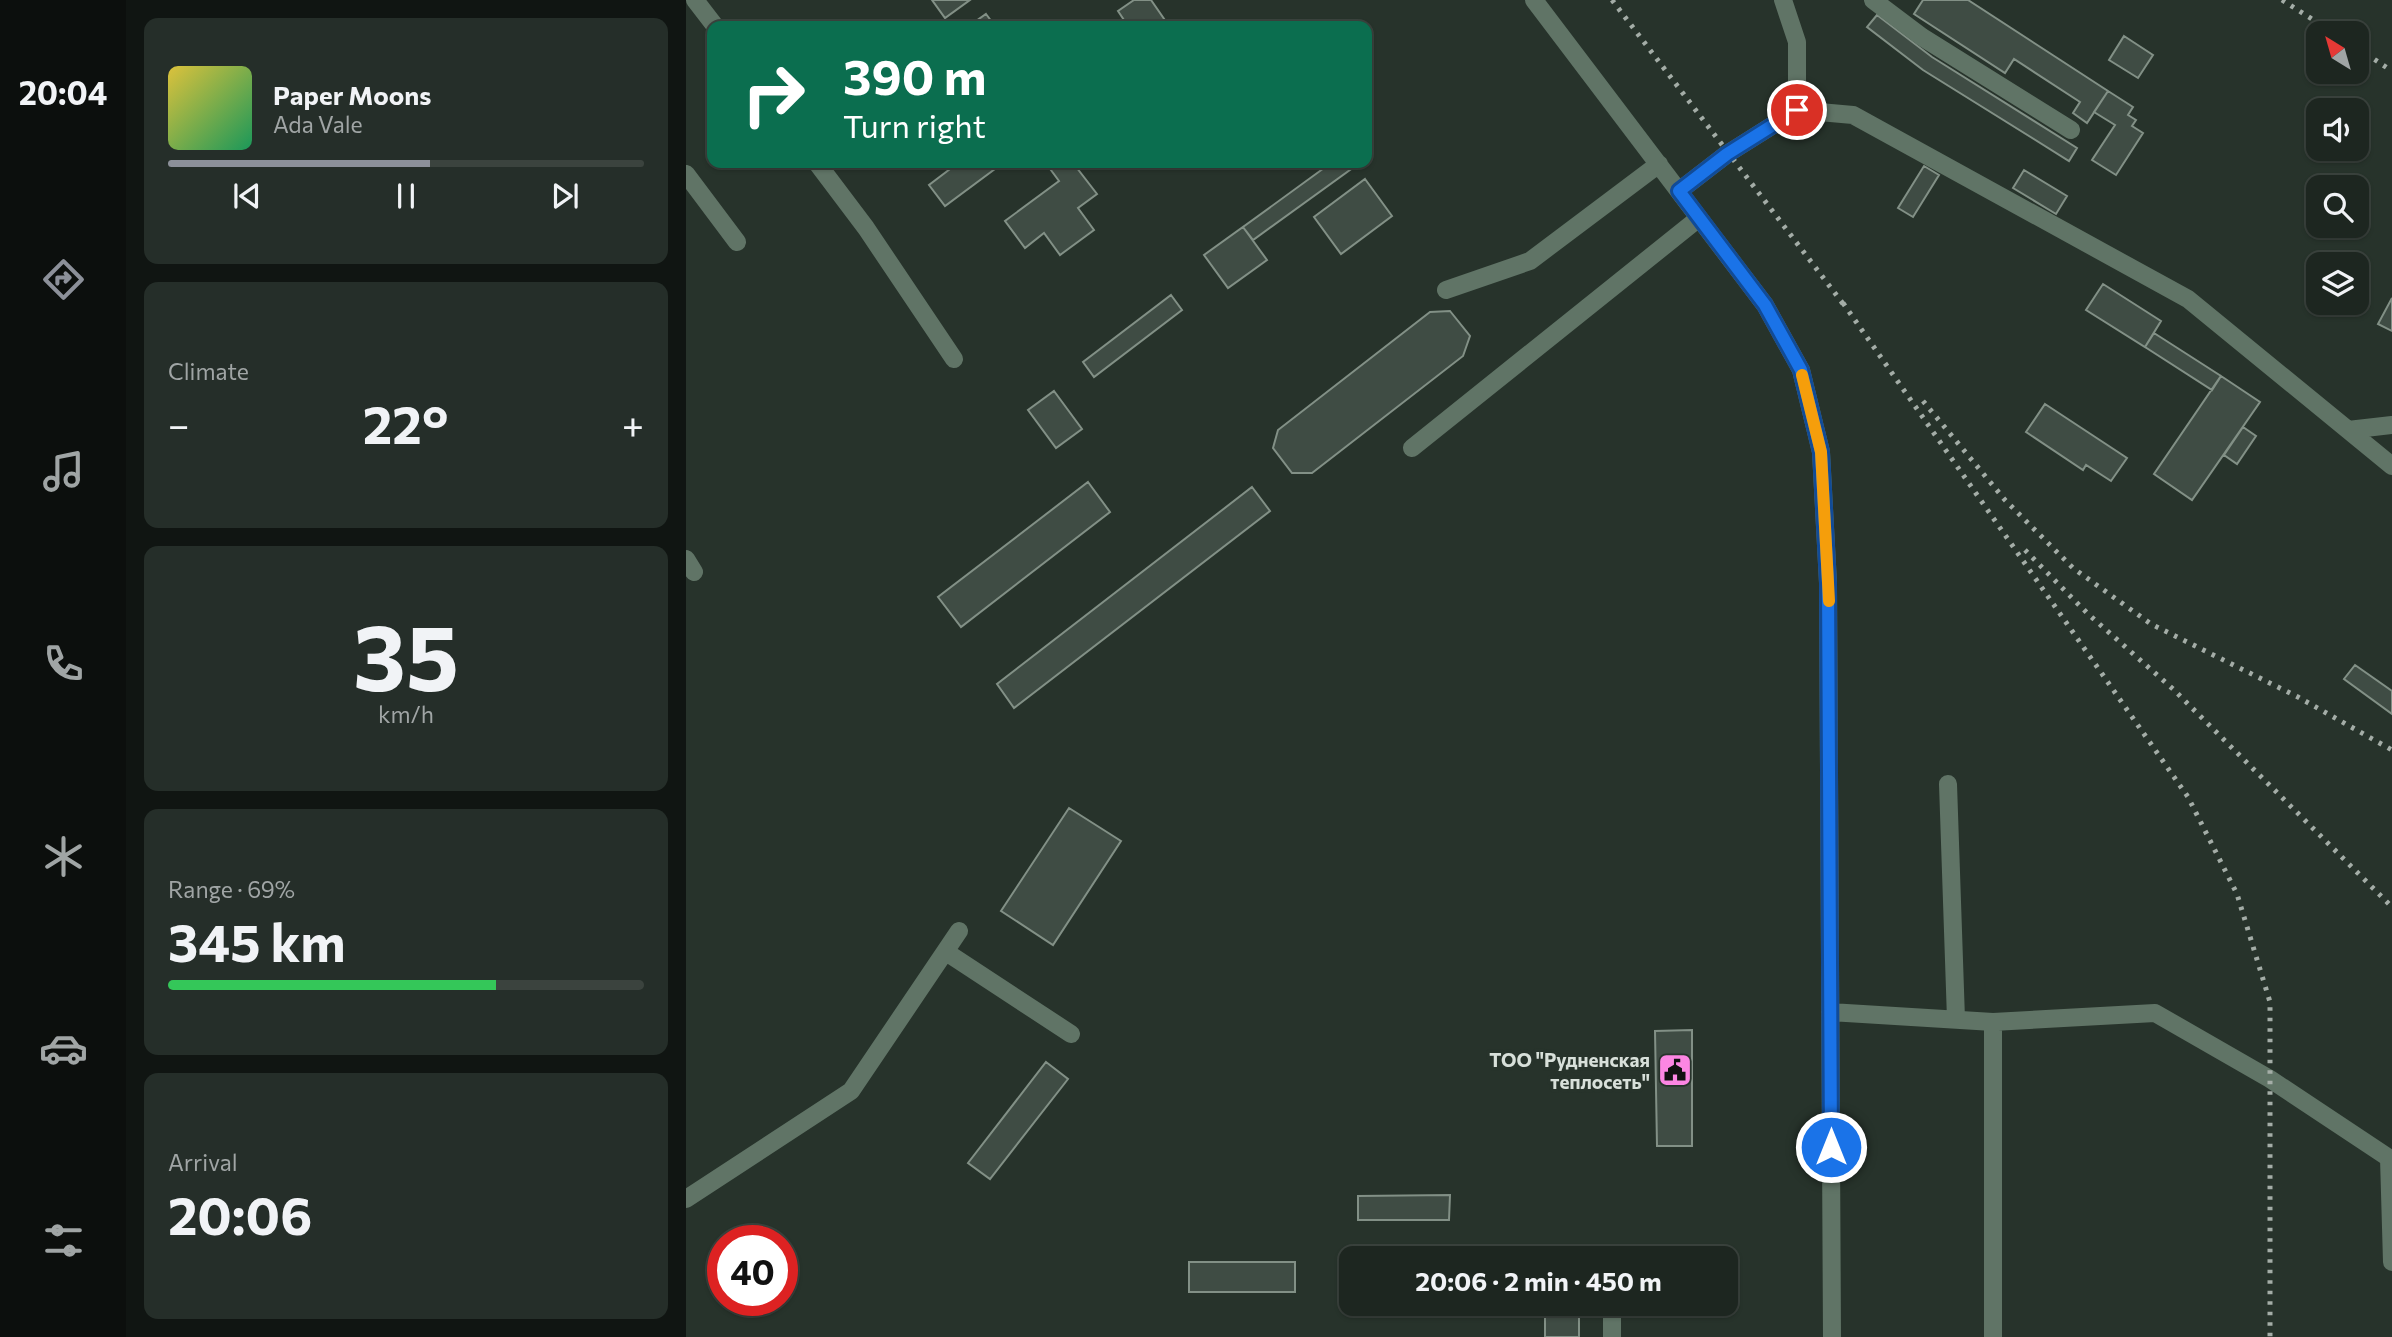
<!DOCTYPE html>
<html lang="en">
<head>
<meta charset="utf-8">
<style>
	body { margin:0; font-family:Commissioner,sans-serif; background:#252e29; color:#f1f3f6; height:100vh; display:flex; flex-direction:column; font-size:26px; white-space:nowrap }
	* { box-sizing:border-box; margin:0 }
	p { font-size:23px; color:#a0a5a5 }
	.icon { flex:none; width:38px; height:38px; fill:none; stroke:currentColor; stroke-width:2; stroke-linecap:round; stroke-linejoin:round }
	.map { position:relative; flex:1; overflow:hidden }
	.sheet { display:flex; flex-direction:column; gap:18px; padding:18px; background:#101512; width:560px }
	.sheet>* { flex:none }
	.hud { position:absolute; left:21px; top:21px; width:665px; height:147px; border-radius:14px; box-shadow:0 2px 5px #0004,0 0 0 2px #3b433e; background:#0b6e4f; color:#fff; overflow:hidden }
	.needle { width:46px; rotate:323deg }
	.fabs { position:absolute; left:1620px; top:21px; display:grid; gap:14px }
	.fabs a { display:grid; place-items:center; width:63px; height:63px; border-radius:14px; background:#1d2620; box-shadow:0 2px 5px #0004,0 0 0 2px #3b433e; font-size:35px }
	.speed { position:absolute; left:21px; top:1225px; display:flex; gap:14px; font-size:35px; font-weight:700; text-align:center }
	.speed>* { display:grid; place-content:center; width:91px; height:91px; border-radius:50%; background:#1d2620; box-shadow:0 2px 5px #0004,0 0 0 2px #3b433e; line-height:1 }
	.speed .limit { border:10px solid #d22; background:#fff; color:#111 }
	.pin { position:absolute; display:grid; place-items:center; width:60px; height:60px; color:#fff; margin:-30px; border:4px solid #fff; border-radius:50%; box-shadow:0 2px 7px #0007 }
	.me { position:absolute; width:77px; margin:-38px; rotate:0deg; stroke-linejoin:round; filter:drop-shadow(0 0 5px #0008) }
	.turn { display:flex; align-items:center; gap:24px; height:147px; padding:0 21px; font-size:32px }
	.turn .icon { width:91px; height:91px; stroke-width:2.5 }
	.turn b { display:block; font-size:49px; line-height:60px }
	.big { font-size:52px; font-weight:700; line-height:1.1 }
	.sheet .card { flex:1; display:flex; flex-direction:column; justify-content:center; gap:10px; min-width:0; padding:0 24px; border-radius:14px; background:#252e29 }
	.sheet .dial { align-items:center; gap:0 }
	.dial b { font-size:91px; line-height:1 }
	.song { display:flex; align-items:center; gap:21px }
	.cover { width:84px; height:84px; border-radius:10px; background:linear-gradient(135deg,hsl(50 70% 55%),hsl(150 70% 35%)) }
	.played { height:7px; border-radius:4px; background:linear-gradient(90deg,#8c9099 55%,#3b433e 55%) }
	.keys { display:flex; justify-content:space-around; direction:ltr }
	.heat { display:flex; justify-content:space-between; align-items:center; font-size:38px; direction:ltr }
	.charge { height:10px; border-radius:5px; background:linear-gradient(90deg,#34c759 69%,#3b433e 0) }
	.trip { position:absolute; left:653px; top:1246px; width:399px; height:70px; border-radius:14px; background:#1d2620; box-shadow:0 2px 5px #0004,0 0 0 2px #3b433e; font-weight:700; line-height:70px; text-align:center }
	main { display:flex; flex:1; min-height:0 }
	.tabs { display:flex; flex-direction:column; width:126px; justify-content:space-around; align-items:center; background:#0c0f0d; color:#a0a5a5 }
	.tabs .icon { width:49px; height:49px }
	.tabs .current { color:#8c9099 }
	.tabs b { font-size:32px; color:#f1f3f6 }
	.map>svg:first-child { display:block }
	.building { fill:#3f4c44; stroke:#829086; stroke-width:2 }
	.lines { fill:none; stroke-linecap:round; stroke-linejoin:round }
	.minor { stroke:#607466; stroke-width:18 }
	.rail { stroke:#a4ada7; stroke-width:5; stroke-dasharray:3.5 7; stroke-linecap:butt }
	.route-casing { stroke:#114b97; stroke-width:18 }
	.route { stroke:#1a73e8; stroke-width:12 }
	.slow { stroke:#f59e0b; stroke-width:12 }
	.labels { text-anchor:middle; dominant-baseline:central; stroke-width:7; stroke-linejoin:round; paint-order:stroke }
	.poi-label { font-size:19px; font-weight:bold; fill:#d8e0da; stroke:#27332b; text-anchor:end }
</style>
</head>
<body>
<main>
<nav class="tabs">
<b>20:04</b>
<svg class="icon current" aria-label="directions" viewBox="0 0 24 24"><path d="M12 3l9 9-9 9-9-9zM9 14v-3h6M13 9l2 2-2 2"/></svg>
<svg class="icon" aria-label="music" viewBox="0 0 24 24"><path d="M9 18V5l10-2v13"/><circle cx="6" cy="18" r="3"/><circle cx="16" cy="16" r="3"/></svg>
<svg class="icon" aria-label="phone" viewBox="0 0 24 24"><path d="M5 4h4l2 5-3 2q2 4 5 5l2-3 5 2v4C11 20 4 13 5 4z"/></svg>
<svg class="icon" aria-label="climate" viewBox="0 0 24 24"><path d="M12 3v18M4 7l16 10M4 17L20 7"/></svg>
<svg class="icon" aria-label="car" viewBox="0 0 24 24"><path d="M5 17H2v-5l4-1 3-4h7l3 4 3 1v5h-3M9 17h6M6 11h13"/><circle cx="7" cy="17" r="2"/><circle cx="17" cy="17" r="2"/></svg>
<svg class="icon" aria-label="filters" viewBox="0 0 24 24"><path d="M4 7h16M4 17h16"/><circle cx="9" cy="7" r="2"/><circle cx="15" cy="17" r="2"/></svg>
</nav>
<section class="sheet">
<div class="card">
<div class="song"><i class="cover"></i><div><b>Paper Moons</b><p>Ada Vale</p></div></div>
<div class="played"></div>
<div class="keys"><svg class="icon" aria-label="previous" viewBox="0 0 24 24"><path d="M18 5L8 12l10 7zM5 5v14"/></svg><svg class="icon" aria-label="pause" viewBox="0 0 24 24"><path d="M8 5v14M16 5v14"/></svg><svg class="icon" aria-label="next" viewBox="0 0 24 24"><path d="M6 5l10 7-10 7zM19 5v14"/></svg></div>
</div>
<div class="card"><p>Climate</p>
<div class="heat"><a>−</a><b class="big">22°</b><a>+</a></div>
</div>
<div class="card dial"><b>35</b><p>km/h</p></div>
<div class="card"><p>Range · 69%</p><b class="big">345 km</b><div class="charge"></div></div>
<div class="card"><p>Arrival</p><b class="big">20:06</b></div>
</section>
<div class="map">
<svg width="1706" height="1337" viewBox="0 0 1706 1337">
	<rect width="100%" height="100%" fill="#27332b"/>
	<!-- building -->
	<path class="building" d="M246 0H284L259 18Z
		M448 0H465L483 26H442L432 11Z
		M1237 0H1282L1422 91 1401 123 1387 113 1394 102 1328 59 1319 73 1228 14Z
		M300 14 309 26H283Z
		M1191 15 1246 57 1391 148 1383 161 1237 70 1181 27Z
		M1438 36 1467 55 1452 78 1423 60Z
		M1422 91 1447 107 1442 115 1450 120 1446 126 1457 133 1430 175 1406 160 1429 125 1408 112Z
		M272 163H317L259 206 243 185Z
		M367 163H387L411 194 392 208 408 230 374 255 358 233 339 248 319 221 373 181 362 166Z
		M645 163H665L668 167 567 240 557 227Z
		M1238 166 1253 175 1227 217 1212 208Z
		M1338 170 1381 196 1370 214 1327 188Z
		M679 179 706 216 655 254 628 217Z
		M557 227 581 260 542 288 518 255Z
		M1417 284 1475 321 1459 347 1400 310Z
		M485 295 496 310 408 377 397 362Z
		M1706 298V331L1692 324Z
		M764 311 784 336 777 356 626 473H606L587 448 592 430 744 312Z
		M1468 333 1535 376 1526 390 1459 347Z
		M1535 376 1574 402 1506 500 1468 474Z
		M368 391 396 429 370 448 342 410Z
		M1359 404 1441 458 1425 481 1400 465 1397 470 1340 432Z
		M1557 427 1570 436 1551 464 1538 455Z
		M402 482 424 512 275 627 252 597Z
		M566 487 584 511 328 708 311 684Z
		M1669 665 1706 691V714L1658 679Z
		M383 808 435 841 367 945 315 911Z
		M1006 1030V1146H971L969 1031Z
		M360 1062 382 1079 304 1179 282 1163Z
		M764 1195 763 1220H672V1196Z
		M503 1262H609V1292H503Z
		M859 1304H893V1337H859Z"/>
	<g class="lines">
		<!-- minor -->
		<path class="minor" d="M9 0 29 26
			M848 0 1079 305 1115 370 1135 452 1142 583 1146 1337
			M1097 0 1111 42V110
			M1187 0 1236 37 1385 130
			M131 163 180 228 268 359
			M0 174 51 242
			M993 191 1041 154 1111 110 1167 115 1502 299 1706 466
			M760 290 844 261 973 164
			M1662 430 1706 425
			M726 448 1013 218
			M0 559 8 572
			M1262 784 1270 1019
			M260 952 385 1034
			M1144 1012 1307 1022 1469 1013 1584 1079 1703 1158 1706 1262
			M1307 1022V1337
			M0 1199 165 1091 273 931
			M926 1304V1337"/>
		<!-- rail -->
		<path class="rail" d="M926 0 1161 309
			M1596 0 1648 33
			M1671 48 1706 71
			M1157 303 1502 797 1551 894 1584 1002V1337
			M1237 401 1319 500 1387 568 1465 624 1612 697 1706 750
			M1339 550 1401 613 1487 689 1706 907"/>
	</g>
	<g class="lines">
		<!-- route casing -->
		<g class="route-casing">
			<path id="route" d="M1111 110 1041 154 993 191 1079 305 1115 370 1135 452 1142 583 1145 1147"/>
		</g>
		<!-- route -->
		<use href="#route" class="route"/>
		<!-- slow -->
		<path class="slow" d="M1116 375 1135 452 1143 601"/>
	</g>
	<!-- icons -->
	<defs>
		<g id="civic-square" transform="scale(1.75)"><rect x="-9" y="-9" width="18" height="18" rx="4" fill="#fc86e3" stroke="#27332b"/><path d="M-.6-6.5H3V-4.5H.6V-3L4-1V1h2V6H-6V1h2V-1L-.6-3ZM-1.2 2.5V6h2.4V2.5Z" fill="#111"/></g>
	</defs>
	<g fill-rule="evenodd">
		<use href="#civic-square" x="989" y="1070"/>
	</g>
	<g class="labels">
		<!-- poi labels -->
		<g class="poi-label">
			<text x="964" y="1059">ТОО "Рудненская<tspan x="964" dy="22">теплосеть"</tspan></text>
		</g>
	</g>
</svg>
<div class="fabs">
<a><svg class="needle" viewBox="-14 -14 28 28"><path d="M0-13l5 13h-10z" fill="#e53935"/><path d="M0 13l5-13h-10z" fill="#a0a5a5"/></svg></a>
<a><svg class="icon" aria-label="sound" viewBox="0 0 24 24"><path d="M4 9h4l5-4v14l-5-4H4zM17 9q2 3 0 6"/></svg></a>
<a><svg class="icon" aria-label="search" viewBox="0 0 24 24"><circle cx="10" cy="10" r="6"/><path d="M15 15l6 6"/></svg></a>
<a><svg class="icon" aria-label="layers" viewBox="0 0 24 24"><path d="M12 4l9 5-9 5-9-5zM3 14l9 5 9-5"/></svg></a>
</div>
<div class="speed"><div class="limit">40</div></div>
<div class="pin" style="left:1111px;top:110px;background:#d93025"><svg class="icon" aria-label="arrive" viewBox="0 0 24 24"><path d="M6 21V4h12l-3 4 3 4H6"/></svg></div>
<svg class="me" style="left:1145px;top:1147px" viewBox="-20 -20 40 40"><circle r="17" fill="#1a73e8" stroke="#fff" stroke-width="3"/><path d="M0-11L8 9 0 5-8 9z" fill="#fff"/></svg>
<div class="trip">20:06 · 2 min · 450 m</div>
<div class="hud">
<div class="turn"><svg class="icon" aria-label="right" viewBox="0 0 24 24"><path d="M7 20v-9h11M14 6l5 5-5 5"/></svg><div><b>390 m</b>Turn right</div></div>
</div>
</div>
</main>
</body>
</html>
